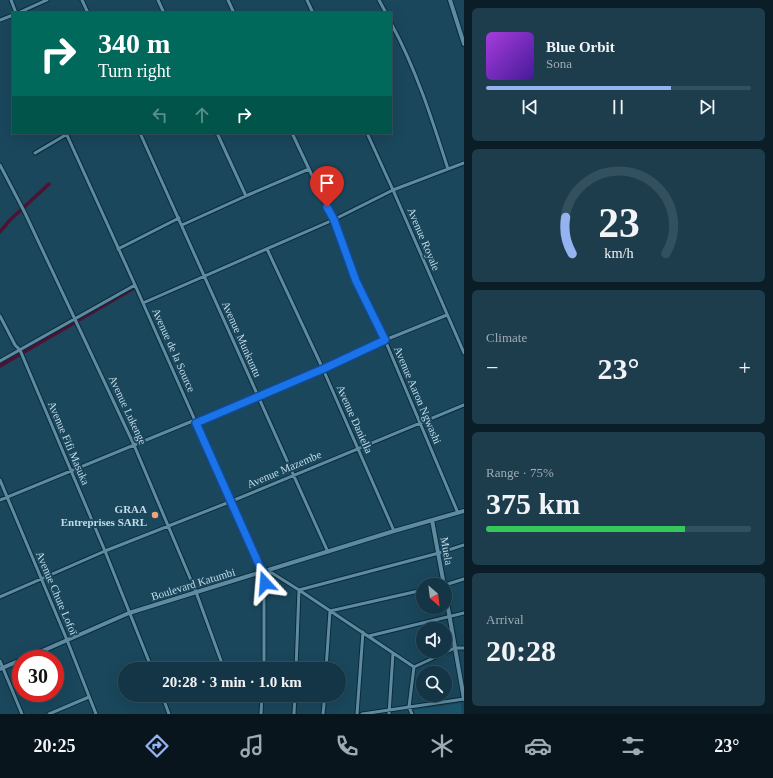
<!DOCTYPE html>
<html lang="en">
<head>
<meta charset="utf-8">
<style>
	body { margin:0; font-family:Georgia,serif; background:#1d3d4c; color:#f1f3f6; height:100vh; display:flex; flex-direction:column; font-size:15px; white-space:nowrap }
	* { box-sizing:border-box; margin:0 }
	p { font-size:13px; color:#9dabb3 }
	.icon { flex:none; width:22px; height:22px; fill:none; stroke:currentColor; stroke-width:2; stroke-linecap:round; stroke-linejoin:round }
	.map { position:relative; flex:1; overflow:hidden }
	.panel { display:flex; flex-direction:column; gap:8px; padding:8px; background:#0b1d26; width:309px }
	.panel>* { flex:none }
	.top-card { position:absolute; left:12px; top:12px; width:380px; height:122px; border-radius:0px; box-shadow:0 4px 16px #0002,0 0 0 1px #33505e; background:#00695c; color:#fff; overflow:hidden }
	.needle { width:26px; rotate:152deg }
	.buttons { position:absolute; left:416px; top:578px; display:grid; gap:8px }
	.buttons a { display:grid; place-items:center; width:36px; height:36px; border-radius:50%; background:#143545; box-shadow:0 4px 16px #0002,0 0 0 1px #33505e; font-size:20px }
	.speed { position:absolute; left:12px; top:650px; display:flex; gap:8px; font-size:20px; font-weight:700; text-align:center }
	.speed>* { display:grid; place-content:center; width:52px; height:52px; border-radius:50%; background:#143545; box-shadow:0 4px 16px #0002,0 0 0 1px #33505e; line-height:1 }
	.speed .limit { border:6px solid #d22; background:#fff; color:#111 }
	.pin { position:absolute; display:grid; place-items:center; width:34px; height:34px; color:#fff; margin:-41px -17px; border-radius:50% 50% 50% 0; rotate:-45deg; box-shadow:0 0 4px #0007 }
	.pin .icon { rotate:45deg }
	.me { position:absolute; width:44px; margin:-22px; rotate:341deg; stroke-linejoin:round; filter:drop-shadow(0 0 3px #0008) }
	.turn { display:flex; align-items:center; gap:14px; height:84px; padding:0 20px; font-size:18px }
	.turn .icon { width:52px; height:52px; stroke-width:2.5 }
	.turn b { display:block; font-size:28px; line-height:34px }
	.lanes { display:flex; align-items:center; height:38px; padding:0 20px; background:#0003; justify-content:center; gap:20px; direction:ltr }
	.lanes .off { opacity:.35 }
	.big { font-size:30px; font-weight:700; line-height:1.1 }
	.panel .tile { flex:1; display:flex; flex-direction:column; justify-content:center; gap:6px; min-width:0; padding:0 14px; border-radius:6px; background:#1d3d4c }
	.panel .dial { align-items:center; gap:0 }
	.dial svg { height:104px; overflow:visible; fill:none; stroke:#33505e; stroke-width:7; stroke-linecap:round; text-anchor:middle }
	.dial text { fill:#f1f3f6; stroke:none }
	.song { display:flex; align-items:center; gap:12px }
	.cover { width:48px; height:48px; border-radius:6px; background:linear-gradient(135deg,hsl(280 70% 55%),hsl(260 70% 35%)) }
	.played { height:4px; border-radius:2px; background:linear-gradient(90deg,#95b2f1 70%,#33505e 70%) }
	.keys { display:flex; justify-content:space-around; direction:ltr }
	.heat { display:flex; justify-content:space-between; align-items:center; font-size:22px; direction:ltr }
	.charge { height:6px; border-radius:3px; background:linear-gradient(90deg,#34c759 75%,#33505e 0) }
	.trip { position:absolute; left:118px; top:662px; width:228px; height:40px; border-radius:20px; background:#143545; box-shadow:0 4px 16px #0002,0 0 0 1px #33505e; font-weight:700; line-height:40px; text-align:center }
	.dock { display:flex; height:64px; justify-content:space-around; align-items:center; background:#08151c; color:#9dabb3 }
	.dock .icon { width:28px; height:28px }
	.dock .current { color:#95b2f1 }
	.dock b { font-size:18px; color:#f1f3f6 }
	main { display:flex; flex:1; min-height:0 }
	.map>svg:first-child { display:block }
	.built { fill:#1c546c }
	.lines { fill:none; stroke-linecap:round; stroke-linejoin:round }
	.canal { stroke:#501133; stroke-width:3.5 }
	.minor-casing { stroke:#092c3b; stroke-width:5 }
	.tertiary-casing { stroke:#092c3b; stroke-width:6 }
	.minor { stroke:#5f8ba2; stroke-width:3 }
	.tertiary { stroke:#5f8ba2; stroke-width:4 }
	.route-casing { stroke:#114b97; stroke-width:10 }
	.route { stroke:#1a73e8; stroke-width:7 }
	.poi-dot { fill:#efa376; stroke:#1a475c; stroke-width:1.5 }
	.labels { text-anchor:middle; dominant-baseline:central; stroke-width:4; stroke-linejoin:round; paint-order:stroke }
	.street-label { font-size:11px; fill:#c4dbe7; stroke:#1a475c }
	.poi-label { font-size:11px; font-weight:bold; fill:#c4dbe7; stroke:#1a475c; text-anchor:end }
</style>
</head>
<body>
<main>
<div class="map">
<svg width="464" height="714" viewBox="0 0 464 714">
	<rect width="100%" height="100%" fill="#1a475c"/>
	<!-- built -->
	<path class="built" d="M461 703 462 714H415L413 710Z"/>
	<g class="lines">
		<!-- canal -->
		<path class="canal" d="M0 232 10 220 49 184
			M0 366 134 288"/>
		<!-- minor casing -->
		<g class="minor-casing">
			<path id="minor" d="M11 0 16 13
				M82 0 88 13
				M158 0 164 13
				M228 0 234 13
				M307 0 313 13
				M379 0 386 13
				M18 13 47 0
				M0 20 13 15
				M391 23C416 69 432 119 448 169
				M66 133 135 285 260 567 264 572
				M140 133 328 552
				M217 133 246 196
				M292 133 333 220 356 281 385 340 458 513
				M367 133 393 190 464 353
				M35 153 69 133
				M0 165 25 213 134 445 196 592 224 669
				M182 225 248 195 309 169
				M118 249 179 218
				M267 249 323 369 394 531
				M143 303 333 220 393 190 464 163
				M0 316 15 345 20 350 105 551 152 669
				M0 361 135 285
				M197 423 323 369 385 340 447 315
				M0 480 67 640 96 714
				M0 500 195 420
				M264 572 272 573 299 590 414 667
				M445 585 464 579
				M0 597 105 551 232 501 464 405
				M369 636 464 613
				M0 661 22 714
				M249 669 264 665
				M264 669V572
				M296 669 299 590 439 553 464 545
				M326 669 330 611 423 590
				M162 695 169 714
				M49 714 89 697
				M261 714 262 695
				M294 714 295 695
				M323 714 325 695
				M357 714 363 632
				M362 714 464 699
				M389 714 393 653
				M412 714 409 707 414 667 455 648H464"/>
		</g>
		<!-- tertiary casing -->
		<g class="tertiary-casing">
			<path id="tertiary" d="M450 0 464 44
				M432 520 444 585
				M445 591 464 699
				M24 659 129 613 394 531 464 511
				M0 669 21 660"/>
		</g>
		<!-- minor -->
		<use href="#minor" class="minor"/>
		<!-- tertiary -->
		<use href="#tertiary" class="tertiary"/>
	</g>
	<g class="lines">
		<!-- route casing -->
		<g class="route-casing">
			<path id="route" d="M265 583 264 572 260 567 196 423 323 369 385 340 356 281 334 220 327 207"/>
		</g>
		<!-- route -->
		<use href="#route" class="route"/>
	</g>
	<!-- markers -->
	<circle class="poi-dot" cx="155" cy="515" r="4"/>
	<g class="labels">
		<!-- street labels -->
		<g class="street-label">
			<text transform="translate(424 239) rotate(67)">Avenue Royale</text>
			<text transform="translate(242 339) rotate(66)">Avenue Munkuntu</text>
			<text transform="translate(174 350) rotate(66)">Avenue de la Source</text>
			<text transform="translate(418 395) rotate(67)">Avenue Aaron Ngwashi</text>
			<text transform="translate(128 410) rotate(65)">Avenue Lukenge</text>
			<text transform="translate(355 419) rotate(66)">Avenue Daniella</text>
			<text transform="translate(69 443) rotate(67)">Avenue Fifi Masuka</text>
			<text transform="translate(284 469) rotate(-23)">Avenue Mazembe</text>
			<text transform="translate(447 551) rotate(80)">Muela</text>
			<text transform="translate(193 584) rotate(-17)">Boulevard Katumbi</text>
			<text transform="translate(57 593) rotate(67)">Avenue Chute Lofoï</text>
		</g>
		<!-- poi labels -->
		<g class="poi-label">
			<text x="147" y="509">GRAA<tspan x="147" dy="13">Entreprises SARL</tspan></text>
		</g>
	</g>
</svg>
<div class="buttons">
<a><svg class="needle" viewBox="-14 -14 28 28"><path d="M0-13l5 13h-10z" fill="#e53935"/><path d="M0 13l5-13h-10z" fill="#9dabb3"/></svg></a>
<a><svg class="icon" aria-label="sound" viewBox="0 0 24 24"><path d="M4 9h4l5-4v14l-5-4H4zM17 9q2 3 0 6"/></svg></a>
<a><svg class="icon" aria-label="search" viewBox="0 0 24 24"><circle cx="10" cy="10" r="6"/><path d="M15 15l6 6"/></svg></a>
</div>
<div class="speed"><div class="limit">30</div></div>
<div class="pin" style="left:327px;top:207px;background:#d93025"><svg class="icon" aria-label="arrive" viewBox="0 0 24 24"><path d="M6 21V4h12l-3 4 3 4H6"/></svg></div>
<svg class="me" style="left:265px;top:583px" viewBox="-20 -20 40 40"><path d="M0-17L14 15 0 8-14 15z" fill="#1a73e8" stroke="#fff" stroke-width="4"/></svg>
<div class="trip">20:28 · 3 min · 1.0 km</div>
<div class="top-card">
<div class="turn"><svg class="icon" aria-label="right" viewBox="0 0 24 24"><path d="M7 20v-9h11M14 6l5 5-5 5"/></svg><div><b>340 m</b>Turn right</div></div>
<div class="lanes"><svg class="icon off" aria-label="left" viewBox="0 0 24 24"><path d="M17 20v-9H6M10 6l-5 5 5 5"/></svg><svg class="icon off" aria-label="ahead" viewBox="0 0 24 24"><path d="M12 20V5M6 11l6-6 6 6"/></svg><svg class="icon" aria-label="right" viewBox="0 0 24 24"><path d="M7 20v-9h11M14 6l5 5-5 5"/></svg></div>
</div>
</div>
<section class="panel">
<div class="tile">
<div class="song"><i class="cover"></i><div><b>Blue Orbit</b><p>Sona</p></div></div>
<div class="played"></div>
<div class="keys"><svg class="icon" aria-label="previous" viewBox="0 0 24 24"><path d="M18 5L8 12l10 7zM5 5v14"/></svg><svg class="icon" aria-label="pause" viewBox="0 0 24 24"><path d="M8 5v14M16 5v14"/></svg><svg class="icon" aria-label="next" viewBox="0 0 24 24"><path d="M6 5l10 7-10 7zM19 5v14"/></svg></div>
</div>
<div class="tile dial"><svg viewBox="0 0 100 80">
<path d="M14 69A42 42 0 1 1 86 69"/>
<path d="M14 69A42 42 0 0 1 9 41" stroke="#95b2f1"/>
<text x="50" y="56" font-size="32" font-weight="700">23</text>
<text x="50" y="72" font-size="11">km/h</text>
</svg></div>
<div class="tile"><p>Climate</p>
<div class="heat"><a>−</a><b class="big">23°</b><a>+</a></div>
</div>
<div class="tile"><p>Range · 75%</p><b class="big">375 km</b><div class="charge"></div></div>
<div class="tile"><p>Arrival</p><b class="big">20:28</b></div>
</section>
</main>
<nav class="dock">
<b>20:25</b>
<svg class="icon current" aria-label="directions" viewBox="0 0 24 24"><path d="M12 3l9 9-9 9-9-9zM9 14v-3h6M13 9l2 2-2 2"/></svg>
<svg class="icon" aria-label="music" viewBox="0 0 24 24"><path d="M9 18V5l10-2v13"/><circle cx="6" cy="18" r="3"/><circle cx="16" cy="16" r="3"/></svg>
<svg class="icon" aria-label="phone" viewBox="0 0 24 24"><path d="M5 4h4l2 5-3 2q2 4 5 5l2-3 5 2v4C11 20 4 13 5 4z"/></svg>
<svg class="icon" aria-label="climate" viewBox="0 0 24 24"><path d="M12 3v18M4 7l16 10M4 17L20 7"/></svg>
<svg class="icon" aria-label="car" viewBox="0 0 24 24"><path d="M5 17H2v-5l4-1 3-4h7l3 4 3 1v5h-3M9 17h6M6 11h13"/><circle cx="7" cy="17" r="2"/><circle cx="17" cy="17" r="2"/></svg>
<svg class="icon" aria-label="filters" viewBox="0 0 24 24"><path d="M4 7h16M4 17h16"/><circle cx="9" cy="7" r="2"/><circle cx="15" cy="17" r="2"/></svg>
<b>23°</b>
</nav>
</body>
</html>
